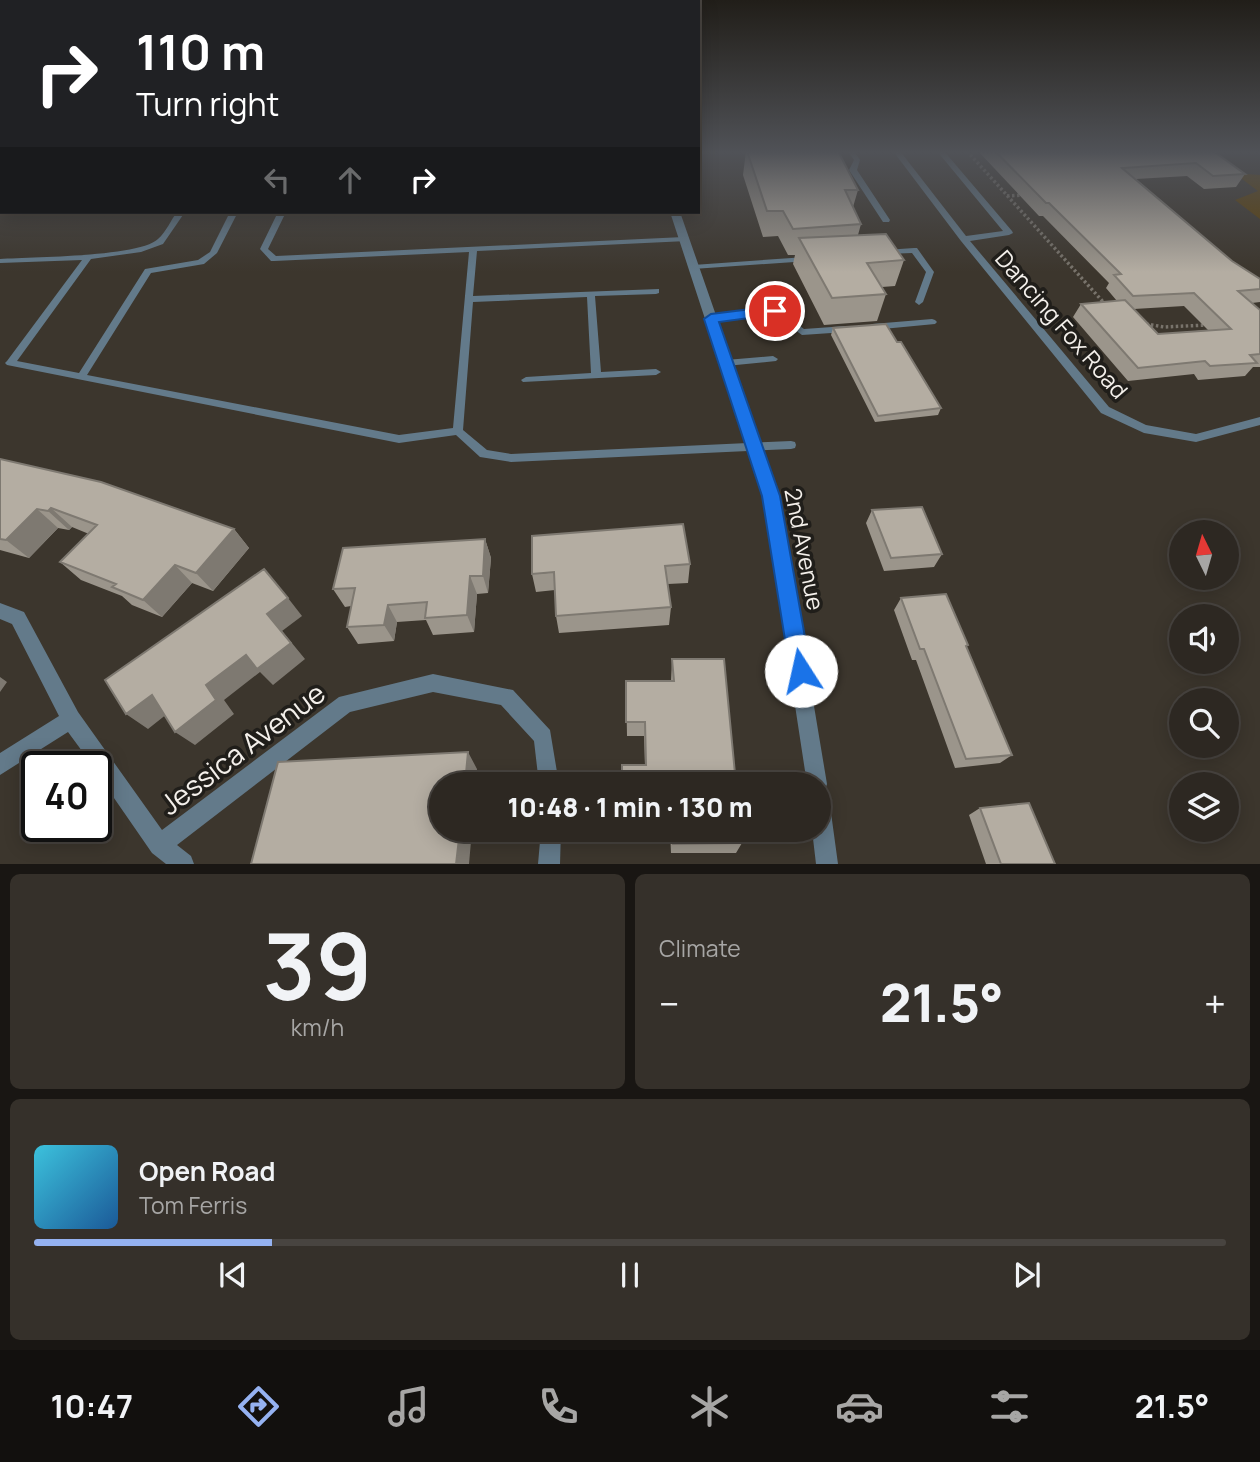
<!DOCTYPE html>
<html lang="en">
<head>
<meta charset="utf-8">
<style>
	body { margin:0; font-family:Manrope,sans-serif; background:#35302a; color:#f1f3f6; height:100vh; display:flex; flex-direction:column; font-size:26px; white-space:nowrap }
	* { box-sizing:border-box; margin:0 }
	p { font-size:23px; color:#a7a6a5 }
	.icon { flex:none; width:38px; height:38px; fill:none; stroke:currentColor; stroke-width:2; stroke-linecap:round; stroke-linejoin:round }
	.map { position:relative; height:864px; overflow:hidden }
	.panel { display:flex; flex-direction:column; gap:10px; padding:10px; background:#191613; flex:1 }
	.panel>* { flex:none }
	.top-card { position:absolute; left:0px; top:0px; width:700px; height:214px; box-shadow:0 4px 18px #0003,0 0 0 2px #484440; background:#202124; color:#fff; overflow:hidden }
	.needle { width:46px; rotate:355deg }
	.controls { position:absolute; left:1169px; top:520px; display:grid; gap:14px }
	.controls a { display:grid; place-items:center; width:70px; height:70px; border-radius:50%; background:#2d2822; box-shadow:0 4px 18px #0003,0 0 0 2px #484440; font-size:35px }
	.speed { position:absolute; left:21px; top:751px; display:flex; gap:14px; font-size:35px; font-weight:700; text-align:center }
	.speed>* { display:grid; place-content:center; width:91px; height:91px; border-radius:50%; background:#2d2822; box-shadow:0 4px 18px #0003,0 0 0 2px #484440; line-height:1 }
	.speed .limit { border:4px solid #111; border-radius:10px; background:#fff; color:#111 }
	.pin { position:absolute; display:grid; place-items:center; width:60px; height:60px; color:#fff; margin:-30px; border:4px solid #fff; border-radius:50%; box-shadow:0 2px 7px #0007 }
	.me { position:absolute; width:77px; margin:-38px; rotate:350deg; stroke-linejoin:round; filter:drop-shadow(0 0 5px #0008) }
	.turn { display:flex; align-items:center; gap:24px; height:147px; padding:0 21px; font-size:32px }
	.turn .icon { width:91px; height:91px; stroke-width:2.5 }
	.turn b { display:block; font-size:49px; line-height:60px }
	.lanes { display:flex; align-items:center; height:66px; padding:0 21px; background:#0003; justify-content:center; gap:35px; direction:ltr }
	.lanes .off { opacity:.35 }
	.big { font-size:52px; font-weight:800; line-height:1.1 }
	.panel .tile { flex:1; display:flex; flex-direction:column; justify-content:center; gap:10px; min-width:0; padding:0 24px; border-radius:10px; background:#35302a }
	.panel .dial { align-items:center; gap:0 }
	.dial b { font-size:91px; line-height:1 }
	.song { display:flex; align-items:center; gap:21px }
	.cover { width:84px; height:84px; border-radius:10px; background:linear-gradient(135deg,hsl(190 70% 55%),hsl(210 70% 35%)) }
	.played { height:7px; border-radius:4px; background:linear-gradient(90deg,#95b2f1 20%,#484440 20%) }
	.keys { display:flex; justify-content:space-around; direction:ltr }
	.heat { display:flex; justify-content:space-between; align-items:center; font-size:38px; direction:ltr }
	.panel .tiles { flex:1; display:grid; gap:10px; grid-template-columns:1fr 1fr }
	.tile:last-child { grid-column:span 2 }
	.trip { position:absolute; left:429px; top:772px; width:402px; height:70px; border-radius:35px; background:#2d2822; box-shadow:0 4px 18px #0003,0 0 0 2px #484440; font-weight:800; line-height:70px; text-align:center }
	.tabs { display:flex; height:112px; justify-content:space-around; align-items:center; background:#12100e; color:#a7a6a5 }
	.tabs .icon { width:49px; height:49px }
	.tabs .on { color:#95b2f1 }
	.tabs b { font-size:32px; color:#f1f3f6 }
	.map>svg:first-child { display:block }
	.green { fill:#5d3f02 }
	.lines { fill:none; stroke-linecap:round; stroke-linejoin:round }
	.path { stroke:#78736b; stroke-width:3.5; stroke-dasharray:2.5 2.5; stroke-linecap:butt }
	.service { fill:#637a8a; fill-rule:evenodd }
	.minor { fill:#637a8a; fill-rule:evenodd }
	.tertiary { fill:#637a8a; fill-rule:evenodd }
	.wall { fill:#9b958b; fill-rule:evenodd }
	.shaded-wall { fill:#7e7971 }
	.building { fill:#b4ada2; stroke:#7e7971; stroke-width:2 }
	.route { fill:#1a73e8; stroke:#114b97; stroke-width:2 }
	.labels { text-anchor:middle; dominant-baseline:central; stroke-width:7; stroke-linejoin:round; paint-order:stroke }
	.street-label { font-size:23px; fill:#f4f0eb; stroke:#201e1a }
	.near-street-label { font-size:28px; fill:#f4f0eb; stroke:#201e1a }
</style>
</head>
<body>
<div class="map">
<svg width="1260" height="864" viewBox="0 0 1260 864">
	<rect width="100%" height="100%" fill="#3c362d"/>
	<!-- green -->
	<path class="green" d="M1234 173 1260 175V219L1235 200 1258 191Z"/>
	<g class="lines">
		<!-- path -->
		<path class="path" d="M967 151 1105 304
			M1007 196 1026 195
			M1146 324 1164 327 1207 325"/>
		<!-- service -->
		<path class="service" d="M848 151H854L860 160 857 170 890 220 889 222H883L849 170 854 160Z
			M893 151H900L966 236 1003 231 937 151H944L1012 231 1013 233 1009 235 970 241 1109 407 1146 425 1196 434 1260 417V425L1196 442 1144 433 1101 413 961 241Z
			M177 212H185L163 244 141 252 91 259 17 361 79 373 145 269 198 260 210 252 230 212H238L217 253 204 264 151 273 87 375 399 435 453 428 469 252 274 261H271L260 249 278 212H286L268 249 276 256 684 237 688 239 687 241 477 251 473 296 659 289V293L656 294 595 296 601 372 656 369 661 372 656 375 523 382 521 380 526 377 591 373 587 297 473 302 463 430 487 450 511 454 791 441 795 442 796 445 795 448 791 449 511 462 480 457 456 435 399 443 7 365 5 363 7 361 82 260 0 263V259C30 257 140 257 158 239 166 232 171 220 177 212Z
			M914 248H917L934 272 923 302 919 305 915 302 926 272 912 253 885 254 881 252 885 250Z
			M806 257 810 259 809 261 693 269 689 267 693 265Z
			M775 308 804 329 846 326 851 329 846 332 802 335 773 314 711 322 706 319 711 316Z
			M932 319 935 320 937 322 935 324 872 330 867 327 872 324Z
			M773 356 778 359 776 361 726 366 721 363 726 360Z"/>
		<!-- minor -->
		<path class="minor" d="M0 603 24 612 78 712 162 830 339 697 433 674 513 690 550 730 559 784H539L534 741 501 705 433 692 350 712 177 845 191 856 194 864H166L152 853 96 772V766H93L68 732 0 775V753L59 716 12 624 0 619Z
			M541 830H561L560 864H538Z"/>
		<!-- tertiary -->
		<path class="tertiary" d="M670 212H680L779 496 827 784 825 790 829 798 838 864H816L812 830H819V784H807L763 496Z"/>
	</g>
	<!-- wall -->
	<path class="wall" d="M746 151 858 190 853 207 861 224 858 235 904 260 895 286 882 287 886 294 877 321 824 325 793 264 795 255H788L778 236 763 237 743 175Z
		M978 151H1213L1245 174 1236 187 1204 189 1187 176 1136 179 1232 261 1260 279V302L1252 303 1260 310V367H1253L1245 376 1198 380 1194 374 1128 381 1073 317 1081 304 1117 301 1106 288 1109 283 1043 216H1039ZM1184 306 1208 330 1158 334 1134 309Z
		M833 328 897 342 941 408 938 415 875 422 831 335Z
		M0 459 234 529 249 548 213 591 192 583 162 617 132 605 122 596 81 580 60 562 89 534 72 527 69 530 58 528 29 558 0 550Z
		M872 510 942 554 934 567 884 571 866 523Z
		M485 539 491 558 488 593 477 594 474 632 433 635 426 620 397 622 394 641 358 644 347 627 351 606 345 607 333 589Z
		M690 564 688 583 668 584 671 607 669 625 559 633 556 616 555 590 536 592 532 574Z
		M901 598 968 645 966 647 1012 755 1000 763 955 768 916 660H912L894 610Z
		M672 659 736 784 645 765 644 736H627L626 681H671Z
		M980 808 1055 864H986L969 815Z
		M670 830H741L742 843 736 853H671Z"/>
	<!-- shaded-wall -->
	<path class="shaded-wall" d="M51 508 72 527 69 530 48 511Z
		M37 509 58 528 29 558 6 540Z
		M234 529 249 548 213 591 196 573Z
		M485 539 491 558 488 593 483 576Z
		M175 565 192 583 162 617 143 600Z
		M470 576 477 594 474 632 467 615Z
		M288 598 302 616 282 631 305 659 273 685 260 672 224 700 234 714 195 745 175 732 206 685 267 614Z
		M388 605 397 622 394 641 384 625Z
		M0 677 7 682 0 692Z
		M152 695 172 710 148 729 126 714Z
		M468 752 477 769 476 784H465Z
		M460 830H472L469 864H456Z"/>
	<!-- building -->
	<path class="building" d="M747 151H838L858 190H845L861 224 793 229 783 211H767Z
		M995 151H1213L1245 174 1213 176 1196 163 1122 168 1232 261 1260 279V289L1238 291 1260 310V354L1250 355 1257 363 1210 366 1205 361 1138 368 1081 304 1125 300 1158 334 1231 329 1194 293 1133 296 1114 275 1121 274 1049 203H1046Z
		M886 234 904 260 867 263 886 294 832 298 799 238Z
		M886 324 897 342H901L941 408 878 416 833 328Z
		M0 459 101 482 234 529 196 573 175 565 143 600 112 587 116 584 60 562 97 525 51 508 48 511 37 509 6 540 0 539Z
		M922 507 942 554 891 558 872 510Z
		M683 524 690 564 665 566 671 607 556 616 554 572 532 574V536Z
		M485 539 483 576H470L467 615 425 618 427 602 388 605 384 625 347 627 355 588 333 589 343 548Z
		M264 569 288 598 267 614 291 643 257 669 246 655 206 685 216 700 175 732 152 695 126 714 105 680Z
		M946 594 968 645 966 646 1012 755 966 759 924 649H920L901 598Z
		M672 659H724L736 784H622V765H646L645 722H626V681H674Z
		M468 752 465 784H441V830H460L456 864H251L278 762Z
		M1029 803 1055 864H1001L980 808Z
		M672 830H741L742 843 673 844Z"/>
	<!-- sky -->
	<linearGradient id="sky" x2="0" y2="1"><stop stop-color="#211e19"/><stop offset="0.56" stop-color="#505257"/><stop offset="1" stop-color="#505257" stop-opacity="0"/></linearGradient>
	<rect width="1260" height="272" fill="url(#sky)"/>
	<!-- route -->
	<path class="route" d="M775 306 780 308V314L719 322 780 496 811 671 808 678 801 681 793 678 790 671 762 496 704 319 711 314Z"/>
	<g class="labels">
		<!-- street labels -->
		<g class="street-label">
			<text transform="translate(1062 324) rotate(49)">Dancing Fox Road</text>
			<text transform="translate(805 549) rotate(79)">2nd Avenue</text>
		</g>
		<!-- near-street labels -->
		<g class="near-street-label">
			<text transform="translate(242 748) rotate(-37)">Jessica Avenue</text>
		</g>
	</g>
</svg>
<div class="controls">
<a><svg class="needle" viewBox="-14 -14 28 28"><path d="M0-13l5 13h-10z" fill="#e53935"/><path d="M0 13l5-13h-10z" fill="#a7a6a5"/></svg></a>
<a><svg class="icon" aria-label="sound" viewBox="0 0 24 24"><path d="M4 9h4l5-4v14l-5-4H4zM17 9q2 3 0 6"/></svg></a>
<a><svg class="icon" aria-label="search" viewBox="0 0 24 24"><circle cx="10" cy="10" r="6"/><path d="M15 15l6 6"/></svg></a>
<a><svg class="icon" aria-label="layers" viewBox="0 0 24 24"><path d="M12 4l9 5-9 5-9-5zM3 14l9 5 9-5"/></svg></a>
</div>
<div class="speed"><div class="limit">40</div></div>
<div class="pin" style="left:775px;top:311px;background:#d93025"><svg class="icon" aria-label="arrive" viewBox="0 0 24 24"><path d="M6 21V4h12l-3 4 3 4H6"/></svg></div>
<svg class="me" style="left:801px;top:671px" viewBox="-20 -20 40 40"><circle r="19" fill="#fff"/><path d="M0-13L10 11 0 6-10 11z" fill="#1a73e8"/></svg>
<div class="trip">10:48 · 1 min · 130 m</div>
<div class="top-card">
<div class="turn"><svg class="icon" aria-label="right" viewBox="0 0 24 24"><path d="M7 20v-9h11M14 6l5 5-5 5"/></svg><div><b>110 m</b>Turn right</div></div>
<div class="lanes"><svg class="icon off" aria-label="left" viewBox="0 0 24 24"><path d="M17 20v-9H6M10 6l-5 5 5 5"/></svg><svg class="icon off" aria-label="ahead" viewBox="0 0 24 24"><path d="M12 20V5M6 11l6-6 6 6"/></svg><svg class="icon" aria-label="right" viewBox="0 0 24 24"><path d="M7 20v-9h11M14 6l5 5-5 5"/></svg></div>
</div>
</div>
<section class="panel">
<div class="tiles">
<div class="tile dial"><b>39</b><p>km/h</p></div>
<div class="tile"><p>Climate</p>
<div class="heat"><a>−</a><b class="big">21.5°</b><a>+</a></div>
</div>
<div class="tile">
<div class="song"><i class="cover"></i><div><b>Open Road</b><p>Tom Ferris</p></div></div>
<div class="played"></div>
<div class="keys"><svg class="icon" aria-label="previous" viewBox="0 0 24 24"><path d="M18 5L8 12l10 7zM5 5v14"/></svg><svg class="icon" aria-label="pause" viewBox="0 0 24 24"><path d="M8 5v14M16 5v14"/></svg><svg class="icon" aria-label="next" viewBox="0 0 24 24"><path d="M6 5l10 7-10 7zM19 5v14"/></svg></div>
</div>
</div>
</section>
<nav class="tabs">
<b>10:47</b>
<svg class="icon on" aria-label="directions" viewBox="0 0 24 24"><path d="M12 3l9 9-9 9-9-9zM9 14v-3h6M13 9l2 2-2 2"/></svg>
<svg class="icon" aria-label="music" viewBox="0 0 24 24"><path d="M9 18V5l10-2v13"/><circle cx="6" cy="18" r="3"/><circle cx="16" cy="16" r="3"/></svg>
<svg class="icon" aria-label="phone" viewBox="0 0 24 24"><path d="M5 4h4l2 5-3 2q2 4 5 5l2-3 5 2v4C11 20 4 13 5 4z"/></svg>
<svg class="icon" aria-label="climate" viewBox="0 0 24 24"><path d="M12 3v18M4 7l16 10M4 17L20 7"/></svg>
<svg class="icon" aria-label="car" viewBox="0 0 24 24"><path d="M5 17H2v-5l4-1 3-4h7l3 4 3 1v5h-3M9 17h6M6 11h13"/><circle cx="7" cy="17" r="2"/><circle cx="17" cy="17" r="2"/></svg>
<svg class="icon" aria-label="filters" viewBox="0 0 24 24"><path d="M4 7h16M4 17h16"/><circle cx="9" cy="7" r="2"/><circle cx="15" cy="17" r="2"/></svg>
<b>21.5°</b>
</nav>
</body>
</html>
